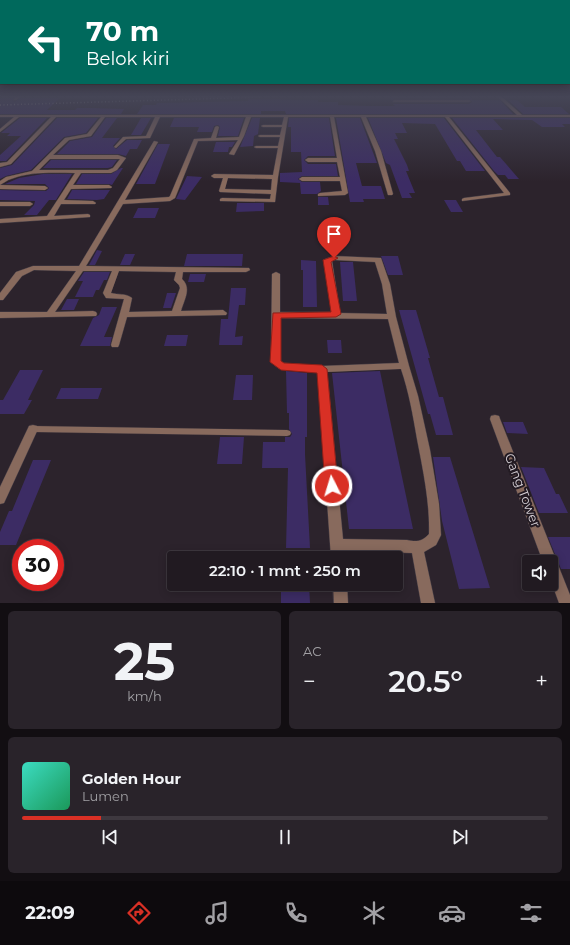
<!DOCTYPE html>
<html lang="id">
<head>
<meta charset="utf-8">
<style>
	body { margin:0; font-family:Montserrat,sans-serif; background:#29232a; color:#f1f3f6; height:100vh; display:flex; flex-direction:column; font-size:15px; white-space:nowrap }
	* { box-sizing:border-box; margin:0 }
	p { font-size:13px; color:#a2a1a5 }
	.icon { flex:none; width:22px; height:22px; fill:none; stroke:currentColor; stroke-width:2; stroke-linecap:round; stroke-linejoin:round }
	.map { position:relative; height:603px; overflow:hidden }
	.panel { display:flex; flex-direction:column; gap:8px; padding:8px; background:#120e12; flex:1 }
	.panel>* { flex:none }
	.guide { position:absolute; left:0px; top:0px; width:570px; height:84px; box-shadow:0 2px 10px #0003,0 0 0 1px #3e383f; background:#00695c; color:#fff; overflow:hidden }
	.buttons { position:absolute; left:522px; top:555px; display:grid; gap:8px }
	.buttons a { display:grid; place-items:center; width:36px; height:36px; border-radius:4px; background:#211a21; box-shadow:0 2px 10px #0003,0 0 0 1px #3e383f; font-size:20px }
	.speed { position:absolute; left:12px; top:539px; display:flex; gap:8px; font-size:20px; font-weight:700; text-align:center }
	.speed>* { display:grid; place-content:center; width:52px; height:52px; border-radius:50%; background:#211a21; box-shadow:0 2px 10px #0003,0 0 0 1px #3e383f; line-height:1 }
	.speed .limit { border:6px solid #d22; background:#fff; color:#111 }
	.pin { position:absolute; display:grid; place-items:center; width:34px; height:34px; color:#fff; margin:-41px -17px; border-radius:50% 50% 50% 0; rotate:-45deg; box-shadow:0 0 4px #0007 }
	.pin .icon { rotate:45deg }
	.me { position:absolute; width:44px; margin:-22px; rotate:355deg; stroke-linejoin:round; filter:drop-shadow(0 0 3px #0008) }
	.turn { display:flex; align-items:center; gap:14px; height:84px; padding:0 20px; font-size:18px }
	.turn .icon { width:52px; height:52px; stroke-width:2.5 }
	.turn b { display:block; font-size:28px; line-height:34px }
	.big { font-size:30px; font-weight:600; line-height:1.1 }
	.panel .tile { flex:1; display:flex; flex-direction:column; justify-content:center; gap:6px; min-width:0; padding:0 14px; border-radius:6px; background:#29232a }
	.panel .dial { align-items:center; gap:0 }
	.dial b { font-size:52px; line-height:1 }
	.song { display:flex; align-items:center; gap:12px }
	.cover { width:48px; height:48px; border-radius:6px; background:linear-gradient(135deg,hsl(170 70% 55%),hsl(150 70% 35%)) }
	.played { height:4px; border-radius:2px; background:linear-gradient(90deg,#d93025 15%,#3e383f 15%) }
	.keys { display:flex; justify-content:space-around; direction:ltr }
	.heat { display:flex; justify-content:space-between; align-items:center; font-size:22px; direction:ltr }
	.panel .tiles { flex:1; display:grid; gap:8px; grid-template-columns:1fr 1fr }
	.tile:last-child { grid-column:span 2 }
	.trip { position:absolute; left:167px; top:551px; width:236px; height:40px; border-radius:4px; background:#211a21; box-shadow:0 2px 10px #0003,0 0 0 1px #3e383f; font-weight:600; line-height:40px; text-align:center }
	.tab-bar { display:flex; height:64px; justify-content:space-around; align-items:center; background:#0d0a0d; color:#a2a1a5 }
	.tab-bar .icon { width:28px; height:28px }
	.tab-bar .on { color:#d93025 }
	.tab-bar b { font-size:18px; color:#f1f3f6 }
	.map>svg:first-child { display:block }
	.building { fill:#3c2c64 }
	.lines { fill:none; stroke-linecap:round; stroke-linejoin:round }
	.service-casing { stroke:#473f47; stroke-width:0.5 }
	.minor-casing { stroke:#473f47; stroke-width:1 }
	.service { fill:#886a5d; fill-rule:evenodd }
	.minor { fill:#886a5d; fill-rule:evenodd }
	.rail { stroke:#b7b0b7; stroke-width:1.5; stroke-dasharray:1 2.5; stroke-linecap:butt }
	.route { fill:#d93025; stroke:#8d1f18 }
	.labels { text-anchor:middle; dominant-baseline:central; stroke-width:4; stroke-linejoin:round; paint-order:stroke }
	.near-street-label { font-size:13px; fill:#d5cfd5; stroke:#221a22 }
</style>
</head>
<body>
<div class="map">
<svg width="570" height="603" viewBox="0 0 570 603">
	<rect width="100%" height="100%" fill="#2c232c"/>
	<!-- building -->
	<path class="building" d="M390 97H470L473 100H500L513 114H286L285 111H261V114H137L143 105H156L157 103 248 101V99L318 100V102H338V105L370 106H395L393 104H469L472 102 469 98H394L392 101Z
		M0 98H13L14 102 21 98H60L47 110H75L77 108H90L124 109 121 114H0Z
		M508 100H517L525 107H561L569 114H523Z
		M20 118H47L6 161H0V155L21 136H7L10 133H1Z
		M57 118H98L86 133 64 137 31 170 6 176 0 179V168L12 165Z
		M106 118H117L102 138H120L113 146 116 149 127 140H142L137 149H130L126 156 118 154H57L70 141 92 137Z
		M141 118H151L141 135H131Z
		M174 118H244L238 136H218L220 127 218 125 214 126 212 132H197L199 127H170Z
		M252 118H260L258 134 254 136 253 146 240 147Z
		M289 118H329L335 156H308L304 160 308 164H336L338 176H302L298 179 302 182H320L321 191 317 194H301L300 183 280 182V173L302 172 301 152H291V127H288Z
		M336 118H360L377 163H356L362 186H381L385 199H363L364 202H350Z
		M368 118H444L485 171H466L460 161H457L435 124 402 123 407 133H395L398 139H394L407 165 409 171H406L415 193H409L412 198H402L390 165 386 163Z
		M452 118H570V124H562L565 127H542L532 120 493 119 503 130H476L497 157H500L519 179H508L505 175H498L494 171Z
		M216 142H235L232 147H229L228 152H213Z
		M158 144H170L155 184H136Z
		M51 160H117L112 167 108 168H43Z
		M121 168H123L112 185 109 184H76L82 174H111Z
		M43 174H72L56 200H49L37 215H24L34 205 35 201 0 200V190L46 191 49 188 45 184H5L19 178Z
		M187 176 202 177 185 200 176 199Z
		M72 190H110L104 199 97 200 67 199Z
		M318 197H328L329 205H318Z
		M444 200H456L463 212H451Z
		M237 203H264V211L236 212Z
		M138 208H159L155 218H133Z
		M97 250 102 251 95 265H89Z
		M125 254H135L130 265H120Z
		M187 254H243L242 266H184Z
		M381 256H398L403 275H388Z
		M301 260 316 261 317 307H303V270H301Z
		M340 262H353L357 301H343Z
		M84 272H110L107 280H104L99 290H96L93 297H75L83 281H78Z
		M190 274H206L204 282H188Z
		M231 288H246L245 305H239L235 337 243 336 242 345H219L221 319H228Z
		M167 293H176L171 308H163Z
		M67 299H79L74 310H61Z
		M102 307H117L104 337H112L110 346H80L93 318 99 315Z
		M399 310H416L430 358H428L439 397H443L453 435H436L430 414H428Z
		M167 335H188L186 346H164Z
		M327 340H341L342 353H328Z
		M20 370H43L28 400H32L24 414H0V400H3Z
		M286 371 307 373V437H305V454L310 548H286L288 468H262L263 442H285V437H290L292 434 289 429V413H287Z
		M380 371 389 415 413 529H349L332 373Z
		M236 375H253L252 400H233Z
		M61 388H102L98 399H56Z
		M503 422H523L528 434 507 433Z
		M220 437H244L242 464H217Z
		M433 457H450L490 588 459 589 442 521Z
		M33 460H51L16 545H0V532L9 511H12Z
		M521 467 544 468 556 494H559L568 513H539Z
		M548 537H570V569H561Z
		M281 584H309L310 603H281Z"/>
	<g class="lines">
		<!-- service casing -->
		<g class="service-casing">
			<path id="service" d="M33 426 287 430 290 431 291 433 290 435 287 436 33 432 30 431 29 429 30 427Z"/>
		</g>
		<!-- minor casing -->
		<g class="minor-casing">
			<path id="minor" d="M15 97H20L16 100H14Z
				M498 97H502L522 115H570V117H449L510 193V195L462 201V199L464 198 504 193 445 117H366L381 151 393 194 392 195H388L375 151 361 117H334L348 193 345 195 318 196V194L320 193 342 191 340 181H302L299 179 302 177H340L337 162H308L305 160 308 158H337L330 117H288L278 177 275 202 220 201V199L222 198 270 199 271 194 220 192 219 191 223 178H214L211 176 214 174 273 175 278 148H256L254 147 256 146H278L280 137H260L258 136 260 135H280L282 127H263L261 126 263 125H282L284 117H251L244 136 234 155 229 154 238 140 198 141 175 198 170 201 123 204 86 266 249 268 250 270 246 272H183L182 279C192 288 184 300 181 311L223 310 227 313 226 315 127 317 119 345 118 347H112L111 345 124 299 106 298 103 293 112 271H83L55 312 93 311 96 312 97 314 96 316 0 318V312H47L76 271 34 270 22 276 3 300H0V293L16 272 33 266H79L154 141 158 142 125 200 169 197 170 196 194 139 211 138 215 127 217 126 219 127 216 138 239 137 246 117H160L150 138 126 139 116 148 114 147 123 137 146 136 155 117H105L91 136 69 140 53 155H118L126 158 117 170 111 173H81L73 185H109L112 187 111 188 71 189 64 200 93 201 96 203 95 204H61L54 216 88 214 90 215V217L0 223V219L47 216 75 173C55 173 31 171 11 179 7 180 4 183 0 185V181L6 177 32 171 65 138 87 134 101 117H56L11 164 0 167V163L7 162 51 117H19L0 132V129L14 117H0V115H517ZM50 159H120L113 168 108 170H39ZM228 178 272 179 271 190 225 189ZM119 271 176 272 174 280 179 285 180 288 172 311 129 312 132 298C126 293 118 295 111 293Z
				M394 100H469L471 101 469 102H393Z
				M0 185 45 186 48 188 45 190 0 189Z
				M0 202H30L33 204 30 206H0Z
				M334 256 381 258 390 284 396 317 409 366 418 396 430 450 439 504 441 535 436 545 424 552 435 603H421L412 553 344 551 345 558H331L318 372 281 369 278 368 271 362 272 274 276 272 280 274V312H332L324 260ZM335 260 375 262 382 284 387 314 340 313 332 261ZM280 318 388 319 399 363 322 366 283 363 281 361ZM401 369C409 392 413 416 417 439 423 470 430 503 429 534 422 542 416 542 407 540L343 539 327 372Z
				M495 415 499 416 500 419 570 595V603H559L551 581V562H543L490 419 491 416Z
				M33 425 37 426 38 429 4 503 0 504V487L29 426Z
				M333 584H347L348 603H334Z"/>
		</g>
		<!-- service -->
		<use href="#service" class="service"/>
		<!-- minor -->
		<use href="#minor" class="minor"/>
		<!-- rail -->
		<path class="rail" d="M0 105 262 97"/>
	</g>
	<!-- sky -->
	<linearGradient id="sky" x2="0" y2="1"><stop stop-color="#181318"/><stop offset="0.53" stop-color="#454556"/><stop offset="1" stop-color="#454556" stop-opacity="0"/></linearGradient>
	<rect width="570" height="182" fill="url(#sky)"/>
	<!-- route -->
	<path class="route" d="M334 256 338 258 331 262 341 314 336 317 281 318V361L284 363 322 365 327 369 338 486 336 490 332 492 327 490 325 486 317 373 281 370 270 362 273 313 331 312 323 260Z"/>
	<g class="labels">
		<!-- near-street labels -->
		<g class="near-street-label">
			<text transform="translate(523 490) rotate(69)">Gang Tower</text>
		</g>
	</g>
</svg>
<div class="buttons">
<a><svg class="icon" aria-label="sound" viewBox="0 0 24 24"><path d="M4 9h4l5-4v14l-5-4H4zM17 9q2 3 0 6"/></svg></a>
</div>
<div class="speed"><div class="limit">30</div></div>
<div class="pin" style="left:334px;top:258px;background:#d93025"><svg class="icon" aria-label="arrive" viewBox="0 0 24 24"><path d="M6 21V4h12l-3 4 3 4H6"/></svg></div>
<svg class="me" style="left:332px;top:486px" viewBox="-20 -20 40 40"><circle r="17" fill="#d93025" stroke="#fff" stroke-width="3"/><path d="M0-11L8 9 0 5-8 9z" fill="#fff"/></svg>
<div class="trip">22:10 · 1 mnt · 250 m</div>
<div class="guide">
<div class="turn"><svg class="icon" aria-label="left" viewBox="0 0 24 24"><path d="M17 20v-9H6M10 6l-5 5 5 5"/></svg><div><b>70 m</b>Belok kiri</div></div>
</div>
</div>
<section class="panel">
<div class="tiles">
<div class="tile dial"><b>25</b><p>km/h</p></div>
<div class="tile"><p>AC</p>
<div class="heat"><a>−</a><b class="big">20.5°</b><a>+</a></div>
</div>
<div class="tile">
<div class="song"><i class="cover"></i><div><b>Golden Hour</b><p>Lumen</p></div></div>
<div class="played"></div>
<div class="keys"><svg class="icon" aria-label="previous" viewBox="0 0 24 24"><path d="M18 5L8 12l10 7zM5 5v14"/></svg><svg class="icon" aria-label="pause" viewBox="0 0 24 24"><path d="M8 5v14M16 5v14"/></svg><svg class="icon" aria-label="next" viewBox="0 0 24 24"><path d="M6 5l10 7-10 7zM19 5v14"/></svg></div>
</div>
</div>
</section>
<nav class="tab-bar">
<b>22:09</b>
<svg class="icon on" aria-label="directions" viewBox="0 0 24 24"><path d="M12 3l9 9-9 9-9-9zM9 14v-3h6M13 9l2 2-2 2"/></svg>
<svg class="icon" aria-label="music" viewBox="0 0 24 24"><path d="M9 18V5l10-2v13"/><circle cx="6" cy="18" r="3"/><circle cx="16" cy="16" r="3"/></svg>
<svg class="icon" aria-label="phone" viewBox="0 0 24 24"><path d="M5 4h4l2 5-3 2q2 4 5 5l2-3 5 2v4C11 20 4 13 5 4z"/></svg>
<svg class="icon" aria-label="climate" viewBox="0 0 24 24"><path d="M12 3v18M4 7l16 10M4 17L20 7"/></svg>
<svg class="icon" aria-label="car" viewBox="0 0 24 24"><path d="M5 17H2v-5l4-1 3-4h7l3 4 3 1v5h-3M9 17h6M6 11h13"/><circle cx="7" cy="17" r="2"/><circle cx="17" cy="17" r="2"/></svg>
<svg class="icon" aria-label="filters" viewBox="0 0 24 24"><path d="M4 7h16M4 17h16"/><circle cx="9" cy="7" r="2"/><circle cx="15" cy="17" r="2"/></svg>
</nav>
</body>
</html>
